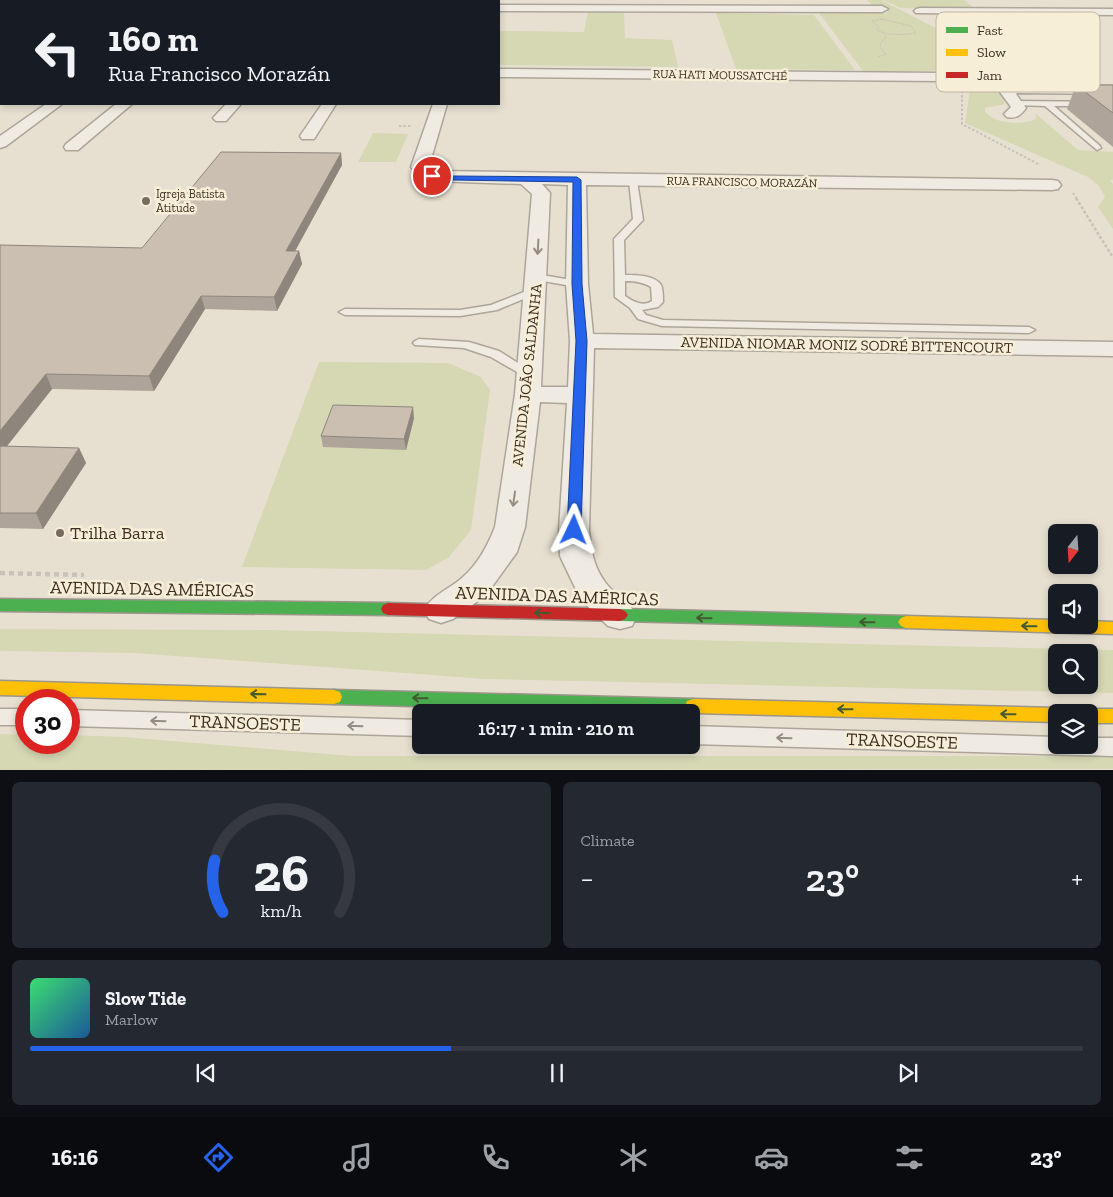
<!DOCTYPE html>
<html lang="en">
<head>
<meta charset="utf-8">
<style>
	body { margin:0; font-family:"Zilla Slab",serif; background:#242831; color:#f1f3f6; height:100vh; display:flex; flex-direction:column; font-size:19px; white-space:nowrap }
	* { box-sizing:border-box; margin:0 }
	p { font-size:16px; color:#9ea1a6 }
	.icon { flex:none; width:28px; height:28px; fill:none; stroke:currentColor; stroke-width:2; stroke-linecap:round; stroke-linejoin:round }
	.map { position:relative; height:770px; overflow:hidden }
	.sheet { display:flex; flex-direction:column; gap:12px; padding:12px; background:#0d0f14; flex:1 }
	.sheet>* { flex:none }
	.top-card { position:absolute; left:0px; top:0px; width:500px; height:105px; box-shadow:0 2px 8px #0003; background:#171b24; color:#f1f3f6; overflow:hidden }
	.needle { width:32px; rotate:197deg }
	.tools { position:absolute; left:1048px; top:524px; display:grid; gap:10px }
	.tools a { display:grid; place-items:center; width:50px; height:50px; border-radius:8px; background:#171b24; box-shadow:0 2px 8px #0003; font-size:25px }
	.speed { position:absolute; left:15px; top:689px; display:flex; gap:10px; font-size:25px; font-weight:700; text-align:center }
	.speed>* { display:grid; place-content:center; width:65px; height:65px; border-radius:50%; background:#171b24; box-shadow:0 2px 8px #0003; line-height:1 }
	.speed .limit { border:8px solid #d22; background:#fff; color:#111 }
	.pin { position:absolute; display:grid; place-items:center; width:42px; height:42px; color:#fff; margin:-21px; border:2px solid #fff; border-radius:50%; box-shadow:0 1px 5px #0007 }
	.me { position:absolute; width:55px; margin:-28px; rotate:2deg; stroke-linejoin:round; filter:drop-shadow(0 0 4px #0008) }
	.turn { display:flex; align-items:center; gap:18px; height:105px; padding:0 25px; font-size:22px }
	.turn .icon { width:65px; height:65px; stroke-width:2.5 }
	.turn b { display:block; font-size:35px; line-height:42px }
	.big { font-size:38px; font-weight:600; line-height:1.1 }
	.sheet .card { flex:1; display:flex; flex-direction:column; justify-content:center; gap:8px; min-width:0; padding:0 18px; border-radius:8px; background:#242831 }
	.sheet .dial { align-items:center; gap:0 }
	.dial svg { height:130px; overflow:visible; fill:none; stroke:#363941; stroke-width:7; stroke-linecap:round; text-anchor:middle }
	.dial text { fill:#f1f3f6; stroke:none }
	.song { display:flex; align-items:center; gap:15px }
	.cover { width:60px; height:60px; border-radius:8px; background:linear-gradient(135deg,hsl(140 70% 55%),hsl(210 70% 35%)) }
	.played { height:5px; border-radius:2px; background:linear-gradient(90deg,#2563eb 40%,#363941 40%) }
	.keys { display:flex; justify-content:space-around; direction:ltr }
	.heat { display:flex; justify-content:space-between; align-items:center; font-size:28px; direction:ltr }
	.sheet .tiles { flex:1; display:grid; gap:12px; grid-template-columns:1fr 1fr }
	.card:last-child { grid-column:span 2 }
	.trip { position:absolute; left:412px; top:704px; width:288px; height:50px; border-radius:8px; background:#171b24; box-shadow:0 2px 8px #0003; font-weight:600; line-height:50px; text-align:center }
	.dock { display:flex; height:80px; justify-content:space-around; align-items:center; background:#090b0e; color:#9ea1a6 }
	.dock .icon { width:35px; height:35px }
	.dock .active { color:#2563eb }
	.dock b { font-size:22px; color:#f1f3f6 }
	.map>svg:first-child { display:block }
	.green { fill:#d6d7b3; fill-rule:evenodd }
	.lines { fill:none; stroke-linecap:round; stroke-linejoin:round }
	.lane-casing { stroke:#ada599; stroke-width:3 }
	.street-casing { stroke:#ada599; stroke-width:3 }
	.fast-casing { stroke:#9c958a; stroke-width:3 }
	.slow-casing { stroke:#9c958a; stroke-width:3 }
	.jam-casing { stroke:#9c958a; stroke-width:3 }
	.path-far3 { stroke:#c8c2b9; stroke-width:1; stroke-dasharray:2 1; stroke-linecap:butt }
	.path-far2 { stroke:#c8c2b9; stroke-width:2; stroke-dasharray:2.5 2; stroke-linecap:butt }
	.path-far1 { stroke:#c8c2b9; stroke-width:2.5; stroke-dasharray:3 2; stroke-linecap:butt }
	.path { stroke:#c8c2b9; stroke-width:4.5; stroke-dasharray:5 4; stroke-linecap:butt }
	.lane { fill:#efebe3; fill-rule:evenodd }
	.street { fill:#efebe3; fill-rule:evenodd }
	.fast { fill:#4caf50; fill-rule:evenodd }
	.slow { fill:#ffc107; fill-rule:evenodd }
	.jam { fill:#c62828; fill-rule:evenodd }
	.wall { fill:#afa499 }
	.shaded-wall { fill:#8e867d }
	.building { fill:#cbbfb2; stroke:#8e867d }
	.oneway { stroke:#968c82 }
	.oneway2 { stroke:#425b31 }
	.route { fill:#2563eb; stroke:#184099 }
	.poi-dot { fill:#786c5e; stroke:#f7eed8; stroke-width:2 }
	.labels { text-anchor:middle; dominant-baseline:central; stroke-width:5; stroke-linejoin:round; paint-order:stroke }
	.far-street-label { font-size:12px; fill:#3d2e20; stroke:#f7eed8 }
	.far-poi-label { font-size:12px; fill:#3d2e20; stroke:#f7eed8; text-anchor:start }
	.street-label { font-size:15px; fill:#3d2e20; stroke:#f7eed8 }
	.near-poi-label { font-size:18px; fill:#3d2e20; stroke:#f7eed8; text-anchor:start }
	.near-street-label { font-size:18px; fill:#3d2e20; stroke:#f7eed8 }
	.key { fill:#f7eed8; stroke:#bfb4a1; stroke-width:1 }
	.key-label { font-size:14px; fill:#3d2e20 }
</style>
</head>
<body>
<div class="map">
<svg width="1113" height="770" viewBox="0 0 1113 770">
	<rect width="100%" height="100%" fill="#e7e0d1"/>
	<!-- green -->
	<path class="green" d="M867 0H881L961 41 968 81 951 71H863L819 13 847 11 888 13 873 6Z
		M883 0H964L975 9 901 8Z
		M588 12 624 13 625 38 672 40 678 67 499 65V31L584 32Z
		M716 13 814 15 855 70 736 69Z
		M999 88 1005 104 985 108V112C995 124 1022 126 1036 119V114L1078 150 1113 152V180H1110L1113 184V229L1098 207 1105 197 1099 186 1088 177 965 123 970 89Z
		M373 133 408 134 396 162H358Z
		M319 362 448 363 481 377 490 390 471 530 449 557 426 570 242 567Z
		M0 629 272 630 1113 650V693L485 679 135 653 0 651ZM1056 652H1089V685H1056Z
		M0 734 26 735V742H69V735L123 737 352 756H1113V769L0 770Z"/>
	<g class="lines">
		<!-- lane casing -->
		<g class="lane-casing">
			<path id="lane" d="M0 16H1V20H0Z
				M0 67H1V71H0Z
				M0 92H1V96H0Z
				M1010 101 1113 102V106H1054L1100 146 1101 148 1097 150 1045 106 1013 105 1009 103Z
				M633 178 637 181 643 220 624 240 625 275C635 275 655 275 661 285 663 289 663 297 663 302L658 307 642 310 646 315 663 320 1029 327 1035 330 1029 333 662 326 638 319 630 308 615 297 614 239 633 219 629 181ZM625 281C635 281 643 282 651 287L652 301C643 307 634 302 625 296Z
				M536 274 577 281 582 284 577 287 532 279 531 277 532 275Z
				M534 288 538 289 539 291 538 293 497 310 460 316 345 315 339 312 345 309 460 310 491 305Z
				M419 339 469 342 499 351 534 373 528 377 524 376 491 357 464 348 415 345 413 343 415 341Z
				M0 709H26V725H0Z
				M69 710 421 720V736L69 726Z
				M691 726 1056 737V745H1089V738H1113V756L691 744Z"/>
		</g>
		<!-- street casing -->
		<g class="street-casing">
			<path id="street" d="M499 5 882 6 888 9 882 12 499 11Z
				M920 8 1113 9V15L916 13 914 11 916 9Z
				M499 69 941 73 948 77 941 81 499 77Z
				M1016 85 1113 86V94L1017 93 1016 94 1026 108C1021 115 1016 119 1007 117L1004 114 1011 107 1000 92 1002 89Z
				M46 104H62L6 146 0 148V136Z
				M116 104H132L78 150H66L64 147 66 144Z
				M226 104H241L226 121H216L213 118Z
				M322 104H336L314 139H302L300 136Z
				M433 104H447L429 166 437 171 1052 180 1058 181 1061 185 1058 189 1052 190 586 185 588 284 593 334 1113 342V356L594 348 589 530C591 549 593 566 605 582 614 595 629 601 637 616L632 626 620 629 608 626 581 600 560 556 559 530 567 403 540 402 525 527 517 552 486 595 453 619 441 623 429 619 424 610C433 594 450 589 463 577 478 564 488 545 495 527L515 394 532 194 521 184 432 181C424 179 416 174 411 167ZM542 184 568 185 566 284 570 341 568 387H541L550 193Z"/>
		</g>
		<!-- fast casing -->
		<g class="fast-casing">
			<path id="fast" d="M0 599 388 603 393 605 395 609 393 613 388 615 0 611Z
				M620 609 906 616 911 618 914 622 911 626 906 628 620 621 615 619 612 615 615 611Z
				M334 690 693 699 699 701 701 706 699 711 693 713 334 704 328 702 326 697 328 692Z"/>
		</g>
		<!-- slow casing -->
		<g class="slow-casing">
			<path id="slow" d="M906 616 1056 620V625H1089V621L1113 622V634L906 628 901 626 898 622 901 618Z
				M0 681 334 690 340 692 342 697 340 702 334 704 0 695Z
				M693 699 1056 708 1062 710 1063 712H1056V722L693 713 687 711 685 706 687 701Z
				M1089 709H1113V723H1089V712H1082Z"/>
		</g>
		<!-- jam casing -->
		<g class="jam-casing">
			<path id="jam" d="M388 603 620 609 625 611 628 615 625 619 620 621 388 615 383 613 381 609 383 605Z"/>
		</g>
		<!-- path-far3 -->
		<path class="path-far3" d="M882 19 911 26 916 33C903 35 889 36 877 30L879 27 872 21Z
			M941 29 964 41 971 75 991 80
			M878 57 886 54 880 47 881 42 886 38 885 34
			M960 83H962V87"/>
		<!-- path-far2 -->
		<path class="path-far2" d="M962 86V124L1040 165
			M399 126H411
			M1073 193 1077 199"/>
		<!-- path-far1 -->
		<path class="path-far1" d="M1076 198 1112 256"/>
		<!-- path -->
		<path class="path" d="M0 573 84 575"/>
		<!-- lane -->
		<use href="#lane" class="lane"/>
		<!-- street -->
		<use href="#street" class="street"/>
		<!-- fast -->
		<use href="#fast" class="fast"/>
		<!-- slow -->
		<use href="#slow" class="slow"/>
		<!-- jam -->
		<use href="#jam" class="jam"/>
	</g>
	<!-- wall -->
	<path class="wall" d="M1076 85H1113V147L1067 109Z
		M341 153 342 165 295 251H299L302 264 277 311 205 309 154 391 52 389 7 446 79 448 86 463 43 529 0 528V245L142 248Z
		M414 418 406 450 323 447 321 436Z"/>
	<!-- shaded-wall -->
	<path class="shaded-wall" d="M0 0H11V1H1V11L0 12Z
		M341 153 342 165 288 264 286 251Z
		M299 251 302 264 277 311 274 297Z
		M201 296 205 309 154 391 149 376Z
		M46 374 52 389 0 455V431Z
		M413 407 414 418 406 450 404 439Z
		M79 448 86 463 43 529 36 513Z"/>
	<!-- building -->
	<path class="building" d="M1076 85H1113V113Z
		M221 152 341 153 286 251H299L274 297 201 296 149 376 46 374 0 431V245L142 248Z
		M333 405 413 407 404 439 321 436Z
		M0 446 79 448 36 513H0Z"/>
	<!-- one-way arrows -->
	<defs><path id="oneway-shaft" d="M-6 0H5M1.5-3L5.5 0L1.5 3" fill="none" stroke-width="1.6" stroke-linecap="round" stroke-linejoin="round" transform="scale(1.25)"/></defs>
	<g class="oneway">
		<use href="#oneway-shaft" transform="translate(538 247) rotate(93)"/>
		<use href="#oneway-shaft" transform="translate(514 499) rotate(98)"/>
		<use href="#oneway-shaft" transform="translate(158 721) rotate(-178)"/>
		<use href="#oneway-shaft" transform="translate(355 726) rotate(-178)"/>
		<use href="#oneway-shaft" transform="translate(784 738) rotate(-178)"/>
	</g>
	<g class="oneway2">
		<use href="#oneway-shaft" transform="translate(542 613) rotate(-178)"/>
		<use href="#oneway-shaft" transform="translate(704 618) rotate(-179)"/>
		<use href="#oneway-shaft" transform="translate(867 622) rotate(-179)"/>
		<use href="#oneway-shaft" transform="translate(1029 626) rotate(-179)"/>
		<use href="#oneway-shaft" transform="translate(258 694) rotate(-179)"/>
		<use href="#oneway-shaft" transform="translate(420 698) rotate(-179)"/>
		<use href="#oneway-shaft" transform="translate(845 709) rotate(-179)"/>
		<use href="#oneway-shaft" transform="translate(1008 714) rotate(-179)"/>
	</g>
	<!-- route -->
	<path class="route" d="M432 173 453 176 577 177 581 180 582 284 587 341 581 530 579 533H569L567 530 576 341 572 284 573 182 453 180 429 177V174Z"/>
	<!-- markers -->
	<g class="poi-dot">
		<circle cx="146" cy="201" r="5"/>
		<circle cx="60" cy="533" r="5"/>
	</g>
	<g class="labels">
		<!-- far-street labels -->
		<g class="far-street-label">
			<text transform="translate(720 75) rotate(1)">RUA HATI MOUSSATCHÉ</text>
			<text transform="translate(742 182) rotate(1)">RUA FRANCISCO MORAZÁN</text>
		</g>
		<!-- far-poi labels -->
		<g class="far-poi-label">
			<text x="156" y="194">Igreja Batista<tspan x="156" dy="14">Atitude</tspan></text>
		</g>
		<!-- street labels -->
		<g class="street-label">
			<text transform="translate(847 345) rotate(1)">AVENIDA NIOMAR MONIZ SODRÉ BITTENCOURT</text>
			<text transform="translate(527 375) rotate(-84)">AVENIDA JOÃO SALDANHA</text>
		</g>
		<!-- near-poi labels -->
		<g class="near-poi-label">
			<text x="70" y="533">Trilha Barra</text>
		</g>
		<!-- near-street labels -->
		<g class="near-street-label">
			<text transform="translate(152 589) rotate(1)">AVENIDA DAS AMÉRICAS</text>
			<text transform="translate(557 596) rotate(2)">AVENIDA DAS AMÉRICAS</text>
			<text transform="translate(245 723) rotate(2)">TRANSOESTE</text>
			<text transform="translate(902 741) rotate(2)">TRANSOESTE</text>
		</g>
	</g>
	<!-- legend -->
	<rect x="936" y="12" width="164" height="80" rx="8" class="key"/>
	<rect x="946" y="27" width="22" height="6" fill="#4caf50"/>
	<rect x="946" y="49" width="22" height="7" fill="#ffc107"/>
	<rect x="946" y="72" width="22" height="6" fill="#c62828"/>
	<g class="key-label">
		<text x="977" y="35">Fast</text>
		<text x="977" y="57">Slow</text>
		<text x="977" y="80">Jam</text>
	</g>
</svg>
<div class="tools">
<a><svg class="needle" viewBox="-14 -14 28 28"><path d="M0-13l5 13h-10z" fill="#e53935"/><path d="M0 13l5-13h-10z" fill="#9ea1a6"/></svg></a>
<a><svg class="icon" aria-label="sound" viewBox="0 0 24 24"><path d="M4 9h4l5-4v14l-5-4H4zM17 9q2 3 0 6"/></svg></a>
<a><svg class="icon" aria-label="search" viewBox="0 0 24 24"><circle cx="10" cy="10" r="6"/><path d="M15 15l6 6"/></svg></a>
<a><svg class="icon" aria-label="layers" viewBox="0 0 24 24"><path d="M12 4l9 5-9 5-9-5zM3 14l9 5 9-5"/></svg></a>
</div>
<div class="speed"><div class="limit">30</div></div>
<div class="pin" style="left:432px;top:176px;background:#d93025"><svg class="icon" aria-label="arrive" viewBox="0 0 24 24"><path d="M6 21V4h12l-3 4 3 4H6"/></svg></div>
<svg class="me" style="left:574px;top:530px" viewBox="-20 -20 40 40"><path d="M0-17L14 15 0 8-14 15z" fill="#2563eb" stroke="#fff" stroke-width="4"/></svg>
<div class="trip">16:17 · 1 min · 210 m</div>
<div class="top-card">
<div class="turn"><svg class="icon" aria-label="left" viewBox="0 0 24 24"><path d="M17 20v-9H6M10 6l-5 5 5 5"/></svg><div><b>160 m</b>Rua Francisco Morazán</div></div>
</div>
</div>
<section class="sheet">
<div class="tiles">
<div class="card dial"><svg viewBox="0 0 100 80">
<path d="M14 69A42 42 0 1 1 86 69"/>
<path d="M14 69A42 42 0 0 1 9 37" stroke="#2563eb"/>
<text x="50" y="56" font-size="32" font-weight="700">26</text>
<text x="50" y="72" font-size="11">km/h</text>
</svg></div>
<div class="card"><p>Climate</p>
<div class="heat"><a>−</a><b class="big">23°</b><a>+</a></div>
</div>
<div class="card">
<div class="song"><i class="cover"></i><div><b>Slow Tide</b><p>Marlow</p></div></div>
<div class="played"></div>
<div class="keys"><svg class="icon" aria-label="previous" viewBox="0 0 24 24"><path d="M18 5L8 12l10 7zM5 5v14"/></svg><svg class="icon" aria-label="pause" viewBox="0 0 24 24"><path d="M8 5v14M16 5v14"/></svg><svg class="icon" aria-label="next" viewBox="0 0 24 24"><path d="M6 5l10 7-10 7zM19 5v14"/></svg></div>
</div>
</div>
</section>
<nav class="dock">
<b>16:16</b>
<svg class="icon active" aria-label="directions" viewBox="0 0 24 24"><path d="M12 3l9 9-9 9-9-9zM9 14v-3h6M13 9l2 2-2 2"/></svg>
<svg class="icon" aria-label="music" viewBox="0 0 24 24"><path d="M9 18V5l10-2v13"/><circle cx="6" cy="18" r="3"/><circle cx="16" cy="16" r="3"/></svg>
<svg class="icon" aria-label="phone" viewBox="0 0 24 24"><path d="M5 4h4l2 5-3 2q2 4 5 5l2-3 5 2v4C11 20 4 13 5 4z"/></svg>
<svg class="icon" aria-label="climate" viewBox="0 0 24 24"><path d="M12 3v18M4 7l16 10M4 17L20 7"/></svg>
<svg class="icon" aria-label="car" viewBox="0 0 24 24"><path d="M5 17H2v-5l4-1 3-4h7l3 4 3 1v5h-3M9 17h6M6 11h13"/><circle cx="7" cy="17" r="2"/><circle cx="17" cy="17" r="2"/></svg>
<svg class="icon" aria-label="filters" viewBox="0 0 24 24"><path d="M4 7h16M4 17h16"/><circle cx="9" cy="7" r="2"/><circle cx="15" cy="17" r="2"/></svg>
<b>23°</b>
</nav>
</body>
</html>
